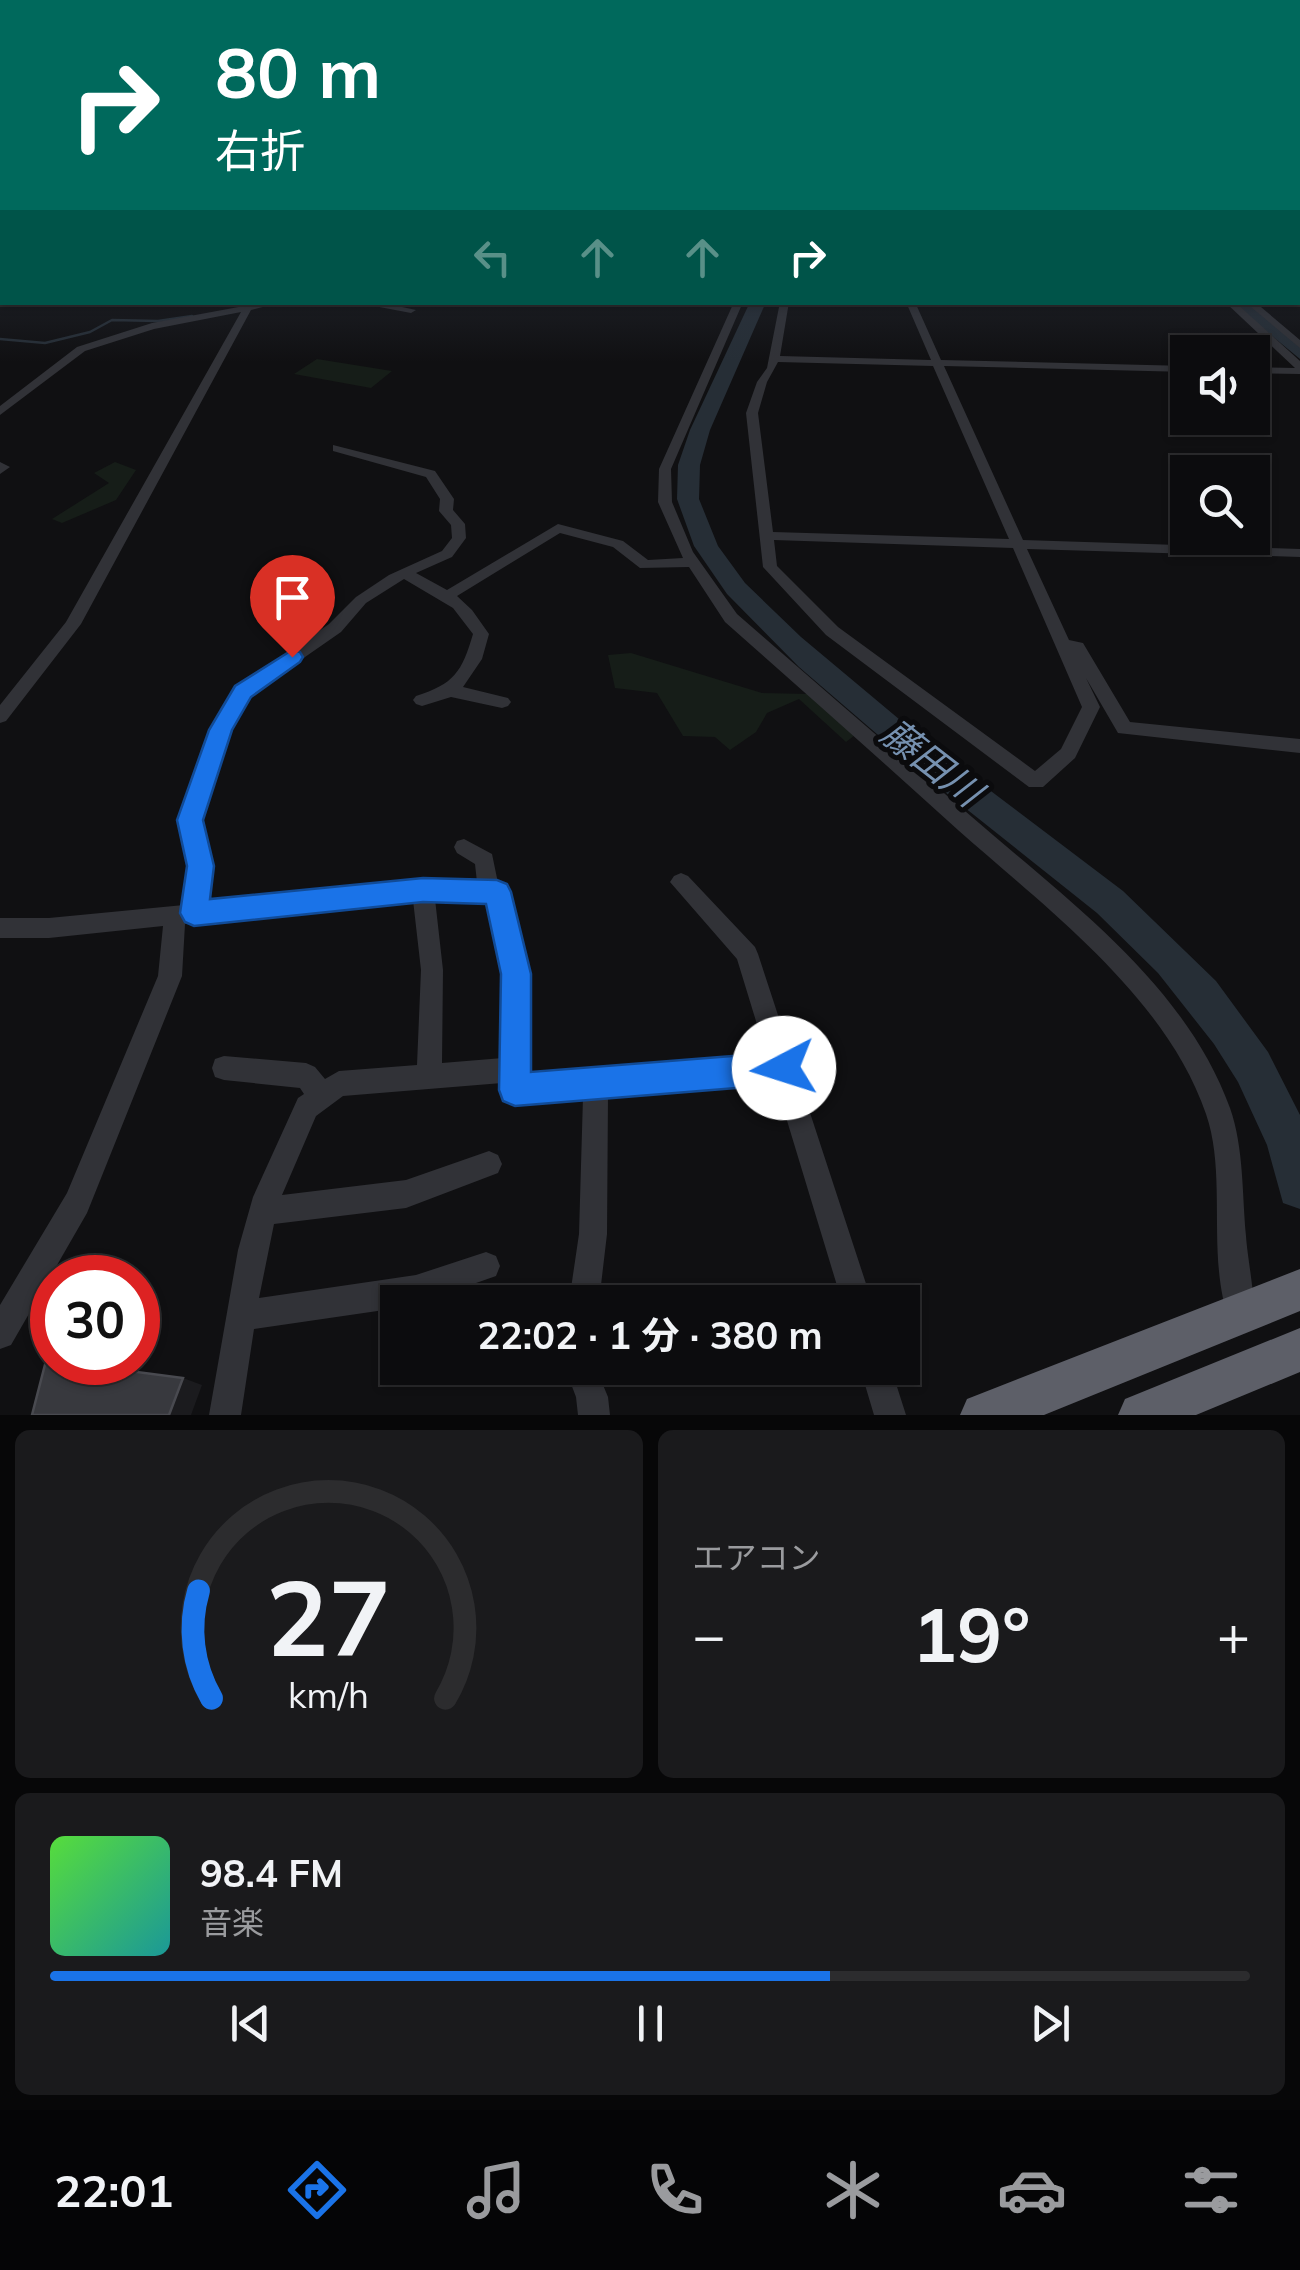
<!DOCTYPE html>
<html lang="ja">
<head>
<meta charset="utf-8">
<style>
	body { margin:0; font-family:Mulish,"Noto Sans JP",sans-serif; background:#1a1a1c; color:#f1f3f6; height:100vh; display:flex; flex-direction:column; font-size:38px; white-space:nowrap }
	* { box-sizing:border-box; margin:0 }
	p { font-size:32px; color:#9a9b9e }
	.icon { flex:none; width:55px; height:55px; fill:none; stroke:currentColor; stroke-width:2; stroke-linecap:round; stroke-linejoin:round }
	.map { position:relative; height:1415px; overflow:hidden }
	.sheet { display:flex; flex-direction:column; gap:15px; padding:15px; background:#070708; flex:1 }
	.sheet>* { flex:none }
	.banner { position:absolute; left:0px; top:0px; width:1300px; height:305px; box-shadow:0 2px 8px #0004,0 0 0 2px #2c2c2e; background:#00695c; color:#fff; overflow:hidden }
	.tools { position:absolute; left:1170px; top:335px; display:grid; gap:20px }
	.tools a { display:grid; place-items:center; width:100px; height:100px; border-radius:0px; background:#0c0c0e; box-shadow:0 2px 8px #0004,0 0 0 2px #2c2c2e; font-size:50px }
	.speed { position:absolute; left:30px; top:1255px; display:flex; gap:20px; font-size:50px; font-weight:700; text-align:center }
	.speed>* { display:grid; place-content:center; width:130px; height:130px; border-radius:50%; background:#0c0c0e; box-shadow:0 2px 8px #0004,0 0 0 2px #2c2c2e; line-height:1 }
	.speed .limit { border:15px solid #d22; background:#fff; color:#111 }
	.pin { position:absolute; display:grid; place-items:center; width:85px; height:85px; color:#fff; margin:-102px -42px; border-radius:50% 50% 50% 0; rotate:-45deg; box-shadow:0 0 10px #0007 }
	.pin .icon { rotate:45deg }
	.me { position:absolute; width:110px; margin:-55px; rotate:265deg; stroke-linejoin:round; filter:drop-shadow(0 0 8px #0008) }
	.turn { display:flex; align-items:center; gap:35px; height:210px; padding:0 50px; font-size:45px }
	.turn .icon { width:130px; height:130px; stroke-width:2.5 }
	.turn b { display:block; font-size:70px; line-height:85px }
	.lanes { display:flex; align-items:center; height:95px; padding:0 50px; background:#0003; justify-content:center; gap:50px; direction:ltr }
	.lanes .off { opacity:.35 }
	.big { font-size:75px; font-weight:700; line-height:1.1 }
	.sheet .widget { flex:1; display:flex; flex-direction:column; justify-content:center; gap:15px; min-width:0; padding:0 35px; border-radius:15px; background:#1a1a1c }
	.sheet .dial { align-items:center; gap:0 }
	.dial svg { height:260px; overflow:visible; fill:none; stroke:#2c2c2e; stroke-width:7; stroke-linecap:round; text-anchor:middle }
	.dial text { fill:#f1f3f6; stroke:none }
	.song { display:flex; align-items:center; gap:30px }
	.cover { width:120px; height:120px; border-radius:15px; background:linear-gradient(135deg,hsl(110 70% 55%),hsl(180 70% 35%)) }
	.played { height:10px; border-radius:5px; background:linear-gradient(90deg,#1a73e8 65%,#2c2c2e 65%) }
	.keys { display:flex; justify-content:space-around; direction:ltr }
	.heat { display:flex; justify-content:space-between; align-items:center; font-size:55px; direction:ltr }
	.sheet .tiles { flex:1; display:grid; gap:15px; grid-template-columns:1fr 1fr }
	.widget:last-child { grid-column:span 2 }
	.trip { position:absolute; left:380px; top:1285px; width:540px; height:100px; border-radius:0px; background:#0c0c0e; box-shadow:0 2px 8px #0004,0 0 0 2px #2c2c2e; font-weight:700; line-height:100px; text-align:center }
	.menu { display:flex; height:160px; justify-content:space-around; align-items:center; background:#050506; color:#9a9b9e }
	.menu .icon { width:70px; height:70px }
	.menu .current { color:#1a73e8 }
	.menu b { font-size:45px; color:#f1f3f6 }
	.map>svg:first-child { display:block }
	.green { fill:#161d18 }
	.lines { fill:none; stroke-linecap:round; stroke-linejoin:round }
	.stream { stroke:#262e36; stroke-width:2.5 }
	.river { fill:#262e36; fill-rule:evenodd }
	.minor { fill:#313237; fill-rule:evenodd }
	.major { fill:#4d4e56; fill-rule:evenodd }
	.highway { fill:#5d5f68; fill-rule:evenodd }
	.shaded-wall { fill:#1b1b1e }
	.building { fill:#38393e; stroke:#494a50; stroke-width:2.5 }
	.route { fill:#1a73e8; stroke:#114b97; stroke-width:2.5 }
	.labels { text-anchor:middle; dominant-baseline:central; stroke-width:10; stroke-linejoin:round; paint-order:stroke }
	.water-label { font-size:38px; font-style:italic; fill:#7691b0; stroke:#0b0b0d }
</style>
</head>
<body>
<div class="map">
<svg width="1300" height="1415" viewBox="0 0 1300 1415">
	<rect width="100%" height="100%" fill="#101012"/>
	<!-- green -->
	<path class="green" d="M317 359 392 371 371 388 294 374Z
		M115 462 136 470 116 500 62 523 52 519 109 483 94 473Z
		M631 653 762 693 808 694 855 735 846 742 799 699 767 713 756 732 730 750 715 737 683 736 657 693 615 688 608 655Z"/>
	<g class="lines">
		<!-- stream -->
		<path class="stream" d="M0 339 45 343 90 332 112 320 158 321 192 316"/>
		<!-- river -->
		<path class="river" d="M750 302H766L710 430 700 465 699 499 718 546 745 583 801 637 930 745 1123 891 1216 981 1268 1052 1300 1115V1209L1283 1203 1267 1145 1238 1082 1214 1044 1158 973 1097 913 935 784 799 667 727 594 694 546 677 499 678 465 690 430Z
			M1231 302H1249L1300 345V359Z"/>
		<!-- minor -->
		<path class="minor" d="M2 173V178L0 179V174Z
			M1298 244H1300V248H1298Z
			M246 302H282L251 310 81 624 6 721 0 723V705L66 622 241 312 154 329 85 351 0 415V406L77 347 152 323 244 306Z
			M353 302H379L416 310 411 313Z
			M734 302H743L671 469 672 502 693 552 737 614C815 682 893 750 972 817 1068 901 1185 984 1230 1108 1244 1148 1242 1194 1246 1236 1247 1255 1258 1312 1253 1325L1242 1329 1231 1325C1205 1260 1228 1177 1206 1114 1166 997 1047 909 958 830 881 760 803 691 725 622L689 567 640 568 613 547 560 533 457 596 472 610 489 634 482 659 463 687 508 698 511 702 508 706 502 708 451 697 422 706 416 704 413 700 416 696C454 684 462 672 473 634L453 608 404 579 366 603 341 632 249 696 229 730 200 820 211 866 206 903 423 881 477 882 475 864 457 853 454 847 457 841 464 839 492 854 498 883 505 886 508 892 527 974 528 1076 767 1057 737 959 670 882 674 876 681 873 688 876 755 947 758 954 872 1302H842L775 1081 608 1095 607 1234 599 1302H569L579 1234 583 1097 515 1103 506 1099 502 1083 343 1096 316 1116 282 1195 406 1180 489 1151 498 1155 502 1164 498 1173 406 1208 274 1224 259 1298 416 1275 486 1252 496 1256 500 1266 496 1276 422 1302H398V1308L254 1329 241 1415H209L238 1250 253 1197 298 1098 304 1094 300 1088 224 1080 215 1077 212 1068 215 1059 224 1056 306 1063 315 1067 325 1079 339 1071 417 1065 421 970 413 900 185 924 182 976 87 1213 11 1345 0 1349V1305L67 1193 158 976 163 926 49 938H0V918H49L184 905 191 866 180 820 211 730 237 688 329 624 356 597 389 575 442 551 452 538 451 525 439 511 440 499 426 477 333 451V445L435 471 454 499 453 510 465 524 466 538 452 557 416 573 447 590 558 524 623 541 648 560 683 558 658 502 659 469ZM435 899 488 901 505 974 503 1058 442 1063 443 970Z
			M780 302H789L780 356 931 360 906 302H915L941 360 1188 366V372L944 366 1023 540 1300 549V557L1027 549 1069 640 1083 643 1130 722 1300 739V753L1118 733 1086 678 1100 707 1075 758 1043 787H1029L826 635 763 567 746 413 757 382 767 368ZM778 362 933 366 1009 539 773 532 758 413 767 382ZM774 540 1013 548 1082 707 1061 749 1035 771 838 627 777 566Z
			M1225 302H1235L1300 361V374L1252 373V367L1295 368Z
			M1245 302H1255L1300 340V348Z
			M0 462 10 467 0 474Z
			M565 1368H596L608 1397 610 1415H578L576 1397Z
			M860 1368H891L906 1415H874Z"/>
		<!-- major -->
		<path class="major" d="M1298 247H1300V254H1298Z"/>
		<!-- highway -->
		<path class="highway" d="M1300 1269V1311L1044 1415H960L967 1399Z
			M1300 1328V1372L1196 1415H1118L1125 1399Z"/>
	</g>
	<!-- shaded-wall -->
	<path class="shaded-wall" d="M77 1362H104L99 1372 76 1364Z
		M183 1378 202 1385 191 1415H169Z"/>
	<!-- building -->
	<path class="building" d="M48 1353H52V1362H77L76 1364 183 1378 169 1415H32Z"/>
	<!-- sky -->
	<linearGradient id="sky" x2="0" y2="1"><stop stop-color="#09090a"/><stop offset="0.45" stop-color="#313744"/><stop offset="1" stop-color="#313744" stop-opacity="0"/></linearGradient>
	<rect width="1300" height="362" fill="url(#sky)"/>
	<!-- route -->
	<path class="route" d="M292 650 300 652 303 657 300 662 251 697 232 730 203 820 214 866 210 899 423 878 497 880 507 884 511 892 531 974V1072L784 1052 795 1057 800 1068 795 1080 784 1084 515 1106 503 1101 499 1090 501 974 486 904 423 902 194 926 185 922 180 913 187 866 177 820 209 730 235 686Z"/>
	<g class="labels">
		<!-- water labels -->
		<g class="water-label">
			<text transform="translate(932 762) rotate(38)">藤田川</text>
		</g>
	</g>
</svg>
<div class="tools">
<a><svg class="icon" aria-label="sound" viewBox="0 0 24 24"><path d="M4 9h4l5-4v14l-5-4H4zM17 9q2 3 0 6"/></svg></a>
<a><svg class="icon" aria-label="search" viewBox="0 0 24 24"><circle cx="10" cy="10" r="6"/><path d="M15 15l6 6"/></svg></a>
</div>
<div class="speed"><div class="limit">30</div></div>
<div class="pin" style="left:292px;top:657px;background:#d93025"><svg class="icon" aria-label="arrive" viewBox="0 0 24 24"><path d="M6 21V4h12l-3 4 3 4H6"/></svg></div>
<svg class="me" style="left:784px;top:1068px" viewBox="-20 -20 40 40"><circle r="19" fill="#fff"/><path d="M0-13L10 11 0 6-10 11z" fill="#1a73e8"/></svg>
<div class="trip">22:02 · 1 分 · 380 m</div>
<div class="banner">
<div class="turn"><svg class="icon" aria-label="right" viewBox="0 0 24 24"><path d="M7 20v-9h11M14 6l5 5-5 5"/></svg><div><b>80 m</b>右折</div></div>
<div class="lanes"><svg class="icon off" aria-label="left" viewBox="0 0 24 24"><path d="M17 20v-9H6M10 6l-5 5 5 5"/></svg><svg class="icon off" aria-label="ahead" viewBox="0 0 24 24"><path d="M12 20V5M6 11l6-6 6 6"/></svg><svg class="icon off" aria-label="ahead" viewBox="0 0 24 24"><path d="M12 20V5M6 11l6-6 6 6"/></svg><svg class="icon" aria-label="right" viewBox="0 0 24 24"><path d="M7 20v-9h11M14 6l5 5-5 5"/></svg></div>
</div>
</div>
<section class="sheet">
<div class="tiles">
<div class="widget dial"><svg viewBox="0 0 100 80">
<path d="M14 69A42 42 0 1 1 86 69"/>
<path d="M14 69A42 42 0 0 1 10 36" stroke="#1a73e8"/>
<text x="50" y="56" font-size="32" font-weight="700">27</text>
<text x="50" y="72" font-size="11">km/h</text>
</svg></div>
<div class="widget"><p>エアコン</p>
<div class="heat"><a>−</a><b class="big">19°</b><a>+</a></div>
</div>
<div class="widget">
<div class="song"><i class="cover"></i><div><b>98.4 FM</b><p>音楽</p></div></div>
<div class="played"></div>
<div class="keys"><svg class="icon" aria-label="previous" viewBox="0 0 24 24"><path d="M18 5L8 12l10 7zM5 5v14"/></svg><svg class="icon" aria-label="pause" viewBox="0 0 24 24"><path d="M8 5v14M16 5v14"/></svg><svg class="icon" aria-label="next" viewBox="0 0 24 24"><path d="M6 5l10 7-10 7zM19 5v14"/></svg></div>
</div>
</div>
</section>
<nav class="menu">
<b>22:01</b>
<svg class="icon current" aria-label="directions" viewBox="0 0 24 24"><path d="M12 3l9 9-9 9-9-9zM9 14v-3h6M13 9l2 2-2 2"/></svg>
<svg class="icon" aria-label="music" viewBox="0 0 24 24"><path d="M9 18V5l10-2v13"/><circle cx="6" cy="18" r="3"/><circle cx="16" cy="16" r="3"/></svg>
<svg class="icon" aria-label="phone" viewBox="0 0 24 24"><path d="M5 4h4l2 5-3 2q2 4 5 5l2-3 5 2v4C11 20 4 13 5 4z"/></svg>
<svg class="icon" aria-label="climate" viewBox="0 0 24 24"><path d="M12 3v18M4 7l16 10M4 17L20 7"/></svg>
<svg class="icon" aria-label="car" viewBox="0 0 24 24"><path d="M5 17H2v-5l4-1 3-4h7l3 4 3 1v5h-3M9 17h6M6 11h13"/><circle cx="7" cy="17" r="2"/><circle cx="17" cy="17" r="2"/></svg>
<svg class="icon" aria-label="filters" viewBox="0 0 24 24"><path d="M4 7h16M4 17h16"/><circle cx="9" cy="7" r="2"/><circle cx="15" cy="17" r="2"/></svg>
</nav>
</body>
</html>
